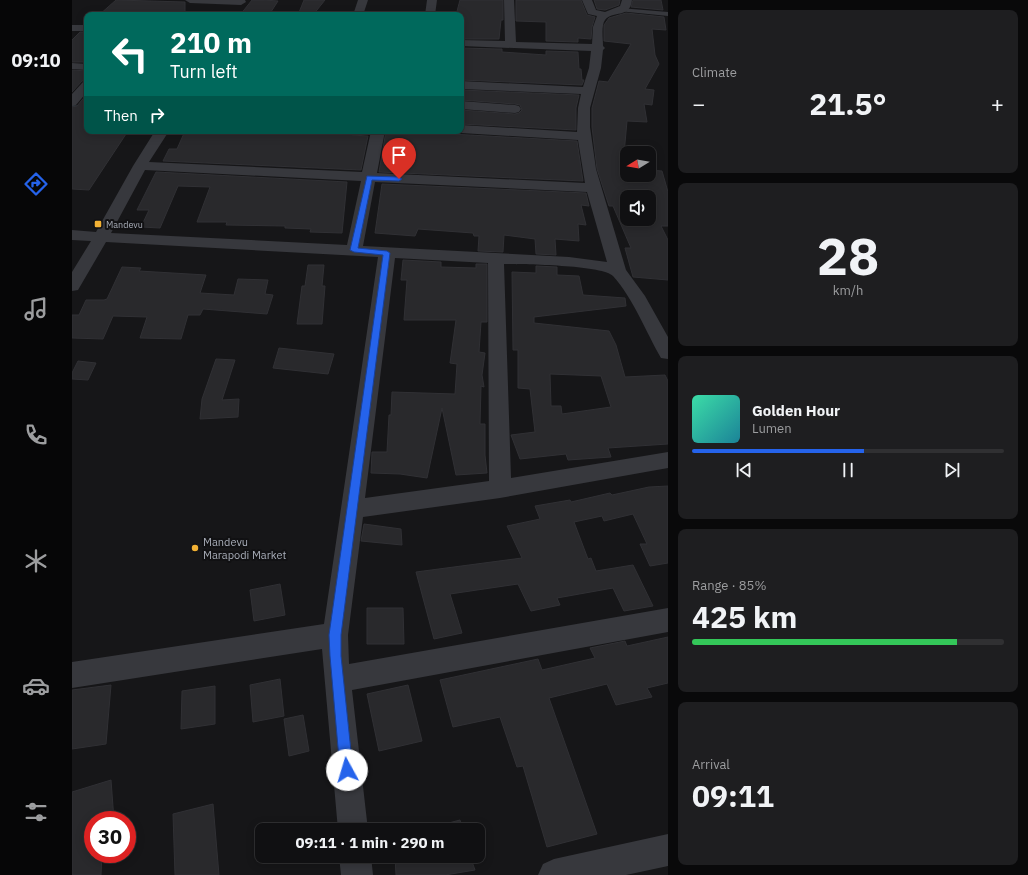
<!DOCTYPE html>
<html lang="en">
<head>
<meta charset="utf-8">
<style>
	body { margin:0; font-family:"IBM Plex Sans",sans-serif; background:#1e1e20; color:#f1f3f6; height:100vh; display:flex; flex-direction:column; font-size:15px; white-space:nowrap }
	* { box-sizing:border-box; margin:0 }
	p { font-size:13px; color:#9c9d9f }
	.icon { flex:none; width:22px; height:22px; fill:none; stroke:currentColor; stroke-width:2; stroke-linecap:round; stroke-linejoin:round }
	.map { position:relative; flex:1; overflow:hidden }
	.side { display:flex; flex-direction:column; gap:10px; padding:10px; background:#09090a; width:360px }
	.side>* { flex:none }
	.guide { position:absolute; left:12px; top:12px; width:380px; height:122px; border-radius:8px; box-shadow:0 2px 10px #0003,0 0 0 1px #303032; background:#00695c; color:#fff; overflow:hidden }
	.needle { width:26px; rotate:259deg }
	.fabs { position:absolute; left:548px; top:146px; display:grid; gap:8px }
	.fabs a { display:grid; place-items:center; width:36px; height:36px; border-radius:8px; background:#101012; box-shadow:0 2px 10px #0003,0 0 0 1px #303032; font-size:20px }
	.speed { position:absolute; left:12px; top:811px; display:flex; gap:8px; font-size:20px; font-weight:700; text-align:center }
	.speed>* { display:grid; place-content:center; width:52px; height:52px; border-radius:50%; background:#101012; box-shadow:0 2px 10px #0003,0 0 0 1px #303032; line-height:1 }
	.speed .limit { border:6px solid #d22; background:#fff; color:#111 }
	.pin { position:absolute; display:grid; place-items:center; width:34px; height:34px; color:#fff; margin:-41px -17px; border-radius:50% 50% 50% 0; rotate:-45deg; box-shadow:0 0 4px #0007 }
	.pin .icon { rotate:45deg }
	.me { position:absolute; width:44px; margin:-22px; rotate:354deg; stroke-linejoin:round; filter:drop-shadow(0 0 3px #0008) }
	.turn { display:flex; align-items:center; gap:14px; height:84px; padding:0 20px; font-size:18px }
	.turn .icon { width:52px; height:52px; stroke-width:2.5 }
	.turn b { display:block; font-size:28px; line-height:34px }
	.then { display:flex; align-items:center; height:38px; padding:0 20px; background:#0003; gap:8px; font-size:15px }
	.big { font-size:30px; font-weight:800; line-height:1.1 }
	.side .tile { flex:1; display:flex; flex-direction:column; justify-content:center; gap:6px; min-width:0; padding:0 14px; border-radius:8px; background:#1e1e20 }
	.side .dial { align-items:center; gap:0 }
	.dial b { font-size:52px; line-height:1 }
	.song { display:flex; align-items:center; gap:12px }
	.cover { width:48px; height:48px; border-radius:6px; background:linear-gradient(135deg,hsl(160 70% 55%),hsl(190 70% 35%)) }
	.played { height:4px; border-radius:2px; background:linear-gradient(90deg,#2563eb 55%,#303032 55%) }
	.keys { display:flex; justify-content:space-around; direction:ltr }
	.heat { display:flex; justify-content:space-between; align-items:center; font-size:22px; direction:ltr }
	.charge { height:6px; border-radius:3px; background:linear-gradient(90deg,#34c759 85%,#303032 0) }
	.trip { position:absolute; left:183px; top:823px; width:230px; height:40px; border-radius:8px; background:#101012; box-shadow:0 2px 10px #0003,0 0 0 1px #303032; font-weight:800; line-height:40px; text-align:center }
	main { display:flex; flex:1; min-height:0 }
	.tabs { display:flex; flex-direction:column; width:72px; justify-content:space-around; align-items:center; background:#060607; color:#9c9d9f }
	.tabs .icon { width:28px; height:28px }
	.tabs .current { color:#2563eb }
	.tabs b { font-size:18px; color:#f1f3f6 }
	.map>svg:first-child { display:block }
	.lines { fill:none; stroke-linecap:round; stroke-linejoin:round }
	.stream { fill:#2c353c; fill-rule:evenodd }
	.building { fill:#29292c; stroke:#303034; fill-rule:evenodd }
	.service { fill:#37383d; fill-rule:evenodd }
	.minor { fill:#37383d; fill-rule:evenodd }
	.route { fill:#2563eb; stroke:#184099 }
	.poi-dot { fill:#f2b134; stroke:#111113; stroke-width:1.5 }
	.labels { text-anchor:middle; dominant-baseline:central; stroke-width:4; stroke-linejoin:round; paint-order:stroke }
	.far-poi-label { font-size:9px; fill:#a8adb8; stroke:#111113; text-anchor:start }
	.poi-label { font-size:11px; fill:#a8adb8; stroke:#111113; text-anchor:start }
</style>
</head>
<body>
<main>
<nav class="tabs">
<b>09:10</b>
<svg class="icon current" aria-label="directions" viewBox="0 0 24 24"><path d="M12 3l9 9-9 9-9-9zM9 14v-3h6M13 9l2 2-2 2"/></svg>
<svg class="icon" aria-label="music" viewBox="0 0 24 24"><path d="M9 18V5l10-2v13"/><circle cx="6" cy="18" r="3"/><circle cx="16" cy="16" r="3"/></svg>
<svg class="icon" aria-label="phone" viewBox="0 0 24 24"><path d="M5 4h4l2 5-3 2q2 4 5 5l2-3 5 2v4C11 20 4 13 5 4z"/></svg>
<svg class="icon" aria-label="climate" viewBox="0 0 24 24"><path d="M12 3v18M4 7l16 10M4 17L20 7"/></svg>
<svg class="icon" aria-label="car" viewBox="0 0 24 24"><path d="M5 17H2v-5l4-1 3-4h7l3 4 3 1v5h-3M9 17h6M6 11h13"/><circle cx="7" cy="17" r="2"/><circle cx="17" cy="17" r="2"/></svg>
<svg class="icon" aria-label="filters" viewBox="0 0 24 24"><path d="M4 7h16M4 17h16"/><circle cx="9" cy="7" r="2"/><circle cx="15" cy="17" r="2"/></svg>
</nav>
<div class="map">
<svg width="596" height="875" viewBox="0 0 596 875">
	<rect width="100%" height="100%" fill="#161618"/>
	<g class="lines">
		<!-- stream -->
		<path class="stream" d="M0 105 15 106V108L1 107H0Z"/>
	</g>
	<!-- building -->
	<path class="building" d="M44 0 113 2V15H27Z
		M180 0H192L206 1 197 15H168Z
		M232 0H253L241 15H226Z
		M388 0H431V20H429L427 39H389V15H384Z
		M444 0H509L515 15 523 17 520 27 519 39 506 38V42L474 41V22L444 21Z
		M522 0H548L547 5 533 10 525 9Z
		M561 0H589L591 10 559 7Z
		M554 13 592 17 594 30 580 29 583 55 587 64 573 89 582 90 580 105 572 104 575 122 555 121 551 165H555V175H577V170L590 171 596 192V226H589L596 240V280L561 277 553 248H559L541 206H537L525 169 520 127V108L527 81 536 82 559 44 532 41V25L537 18ZM555 197H577V219H555Z
		M8 32H15V62H0V40Z
		M389 48 426 49H430V52L474 55V51L506 52 507 69H509L510 80H512L510 85 389 80Z
		M0 70 15 71V80L10 81 0 92Z
		M389 90 507 95 504 108V130L389 124V110L443 114 447 113 450 110 448 105 443 104 389 100Z
		M15 94V131H56L17 190 0 189V107L5 106Z
		M113 131H280V135L296 136 289 170 91 161 97 149H105Z
		M314 131H344L343 132 505 141 511 181 307 172Z
		M84 172 275 182 270 233 238 232 239 229 213 228V226L154 225 155 222H125L138 187 106 186 88 228 69 227 77 210H65Z
		M310 184 514 193 517 206 509 205 514 225 506 224 507 241 483 239 484 255 464 254 463 239 432 235 431 252 406 251 407 236H402L401 233 346 229 343 236 303 233Z
		M331 260 369 262V267L404 268V264H415V322H409L407 352 413 353 410 375 412 387 409 386 408 424H413V455L415 473 384 475 370 408 355 478 328 474 299 473 300 452H315L317 415H319L320 392 383 394 385 364 378 363 384 320H332L335 280H329Z
		M236 265H252L250 286H253L250 324H225L230 286H233Z
		M464 266 485 267V275L507 276 511 295 553 298 554 306 462 317V323L537 331 544 345 553 377 593 375 596 381V444L536 448 539 457 496 460 494 454 448 459 439 435 463 432 458 389 446 388V350H441L440 272 464 273ZM478 374 529 376 539 407 490 414 489 406H479Z
		M50 267 69 268 67 271 134 275 128 293 162 295 166 279 196 280 193 294 201 295 195 314 131 309 128 315H116L109 339 68 338 75 317 41 316 31 339 0 338V315H7L14 300H32L35 299Z
		M207 348 262 354 256 374 201 368Z
		M144 359 163 360 150 400 167 399 166 417 128 419 130 399Z
		M6 361 24 363 16 380 0 379V373Z
		M596 486V563L578 566 568 544H575L561 514 532 521 530 516 502 522 516 559 519 558 524 571 561 565 581 606 552 611 541 588 485 598 488 605 459 611 446 584 378 594 390 633 362 639 344 572 450 558 435 526 468 519 463 506 498 500 499 502 538 493 540 495 577 487Z
		M292 524 329 529 330 545 289 541Z
		M208 584 213 615 182 621 178 590Z
		M295 608H331L332 644H295Z
		M596 637V683L575 688 580 697 544 705 535 684 477 698 525 834 475 847 451 766 445 767 428 717 381 727 368 680 466 659 470 670 523 658 518 648 553 641 555 646Z
		M208 679 212 716 181 722 178 685Z
		M39 685 34 744 0 749V690Z
		M336 685 350 741 307 751 295 694Z
		M143 686V724L109 729 110 691Z
		M231 715 237 751 217 756 212 719Z
		M39 780 42 820H21V854H30L29 875H0V792Z
		M141 804 147 875H103L101 814Z
		M388 820 391 830H350Z
		M323 856H398L403 870 373 875H324Z"/>
	<g class="lines">
		<!-- service -->
		<path class="service" d="M548 8 596 12V16L546 11 545 10Z"/>
		<!-- minor -->
		<path class="minor" d="M113 0H173L174 2 169 5 118 3Z
			M286 0H296L291 15H281Z
			M355 0H365L363 15H353Z
			M432 0H442L444 42 520 44 521 27 525 16 516 14 510 0H520L524 10 533 12 548 6 550 0H560C558 19 541 10 533 20 529 25 531 39 531 46L533 48 531 50 529 68 518 108V127L524 169 554 270 573 296 596 337V359L589 358C574 332 561 298 541 276 531 265 450 264 432 264L439 478 596 452V468L428 498 291 517 276 635 277 664 596 608V632L280 690 296 830H266L250 649 0 688V662L252 624 306 257 34 242 6 290 0 291V272L19 241 0 240V230L24 232 61 166 83 131H97L77 162 290 172 299 131H313L305 173 513 183 506 140 389 133 384 131H389V125L505 132 506 108 509 94 389 89V81L511 87 517 68 519 51 389 46V40L433 41ZM73 170 289 181 275 245 39 233ZM303 182 515 192 535 262 497 257 291 246ZM323 258 416 263 417 481 293 498Z
			M0 25H15V31H0Z
			M0 63 15 64V70L0 69Z
			M15 81V92L4 105 0 106V94L11 82Z
			M389 101 443 105 447 106 449 109 447 112 443 113 389 109Z
			M596 834V866L554 875H466L471 864 482 859Z
			M267 856H299L301 875H269Z"/>
	</g>
	<!-- route -->
	<path class="route" d="M295 176 327 177 330 179 327 181 300 180 286 248 315 251 318 253 269 635V656L281 770 279 774 275 776 270 774 268 770 258 656 257 635 311 255 282 252 278 250Z"/>
	<!-- markers -->
	<g class="poi-dot">
		<rect x="22" y="220" width="8" height="8" rx="2"/>
		<circle cx="123" cy="548" r="4"/>
	</g>
	<g class="labels">
		<!-- far-poi labels -->
		<g class="far-poi-label">
			<text x="34" y="224">Mandevu</text>
		</g>
		<!-- poi labels -->
		<g class="poi-label">
			<text x="131" y="542">Mandevu<tspan x="131" dy="13">Marapodi Market</tspan></text>
		</g>
	</g>
</svg>
<div class="fabs">
<a><svg class="needle" viewBox="-14 -14 28 28"><path d="M0-13l5 13h-10z" fill="#e53935"/><path d="M0 13l5-13h-10z" fill="#9c9d9f"/></svg></a>
<a><svg class="icon" aria-label="sound" viewBox="0 0 24 24"><path d="M4 9h4l5-4v14l-5-4H4zM17 9q2 3 0 6"/></svg></a>
</div>
<div class="speed"><div class="limit">30</div></div>
<div class="pin" style="left:327px;top:179px;background:#d93025"><svg class="icon" aria-label="arrive" viewBox="0 0 24 24"><path d="M6 21V4h12l-3 4 3 4H6"/></svg></div>
<svg class="me" style="left:275px;top:770px" viewBox="-20 -20 40 40"><circle r="19" fill="#fff"/><path d="M0-13L10 11 0 6-10 11z" fill="#2563eb"/></svg>
<div class="trip">09:11 · 1 min · 290 m</div>
<div class="guide">
<div class="turn"><svg class="icon" aria-label="left" viewBox="0 0 24 24"><path d="M17 20v-9H6M10 6l-5 5 5 5"/></svg><div><b>210 m</b>Turn left</div></div>
<div class="then">Then<svg class="icon" aria-label="right" viewBox="0 0 24 24"><path d="M7 20v-9h11M14 6l5 5-5 5"/></svg></div>
</div>
</div>
<section class="side">
<div class="tile"><p>Climate</p>
<div class="heat"><a>−</a><b class="big">21.5°</b><a>+</a></div>
</div>
<div class="tile dial"><b>28</b><p>km/h</p></div>
<div class="tile">
<div class="song"><i class="cover"></i><div><b>Golden Hour</b><p>Lumen</p></div></div>
<div class="played"></div>
<div class="keys"><svg class="icon" aria-label="previous" viewBox="0 0 24 24"><path d="M18 5L8 12l10 7zM5 5v14"/></svg><svg class="icon" aria-label="pause" viewBox="0 0 24 24"><path d="M8 5v14M16 5v14"/></svg><svg class="icon" aria-label="next" viewBox="0 0 24 24"><path d="M6 5l10 7-10 7zM19 5v14"/></svg></div>
</div>
<div class="tile"><p>Range · 85%</p><b class="big">425 km</b><div class="charge"></div></div>
<div class="tile"><p>Arrival</p><b class="big">09:11</b></div>
</section>
</main>
</body>
</html>
